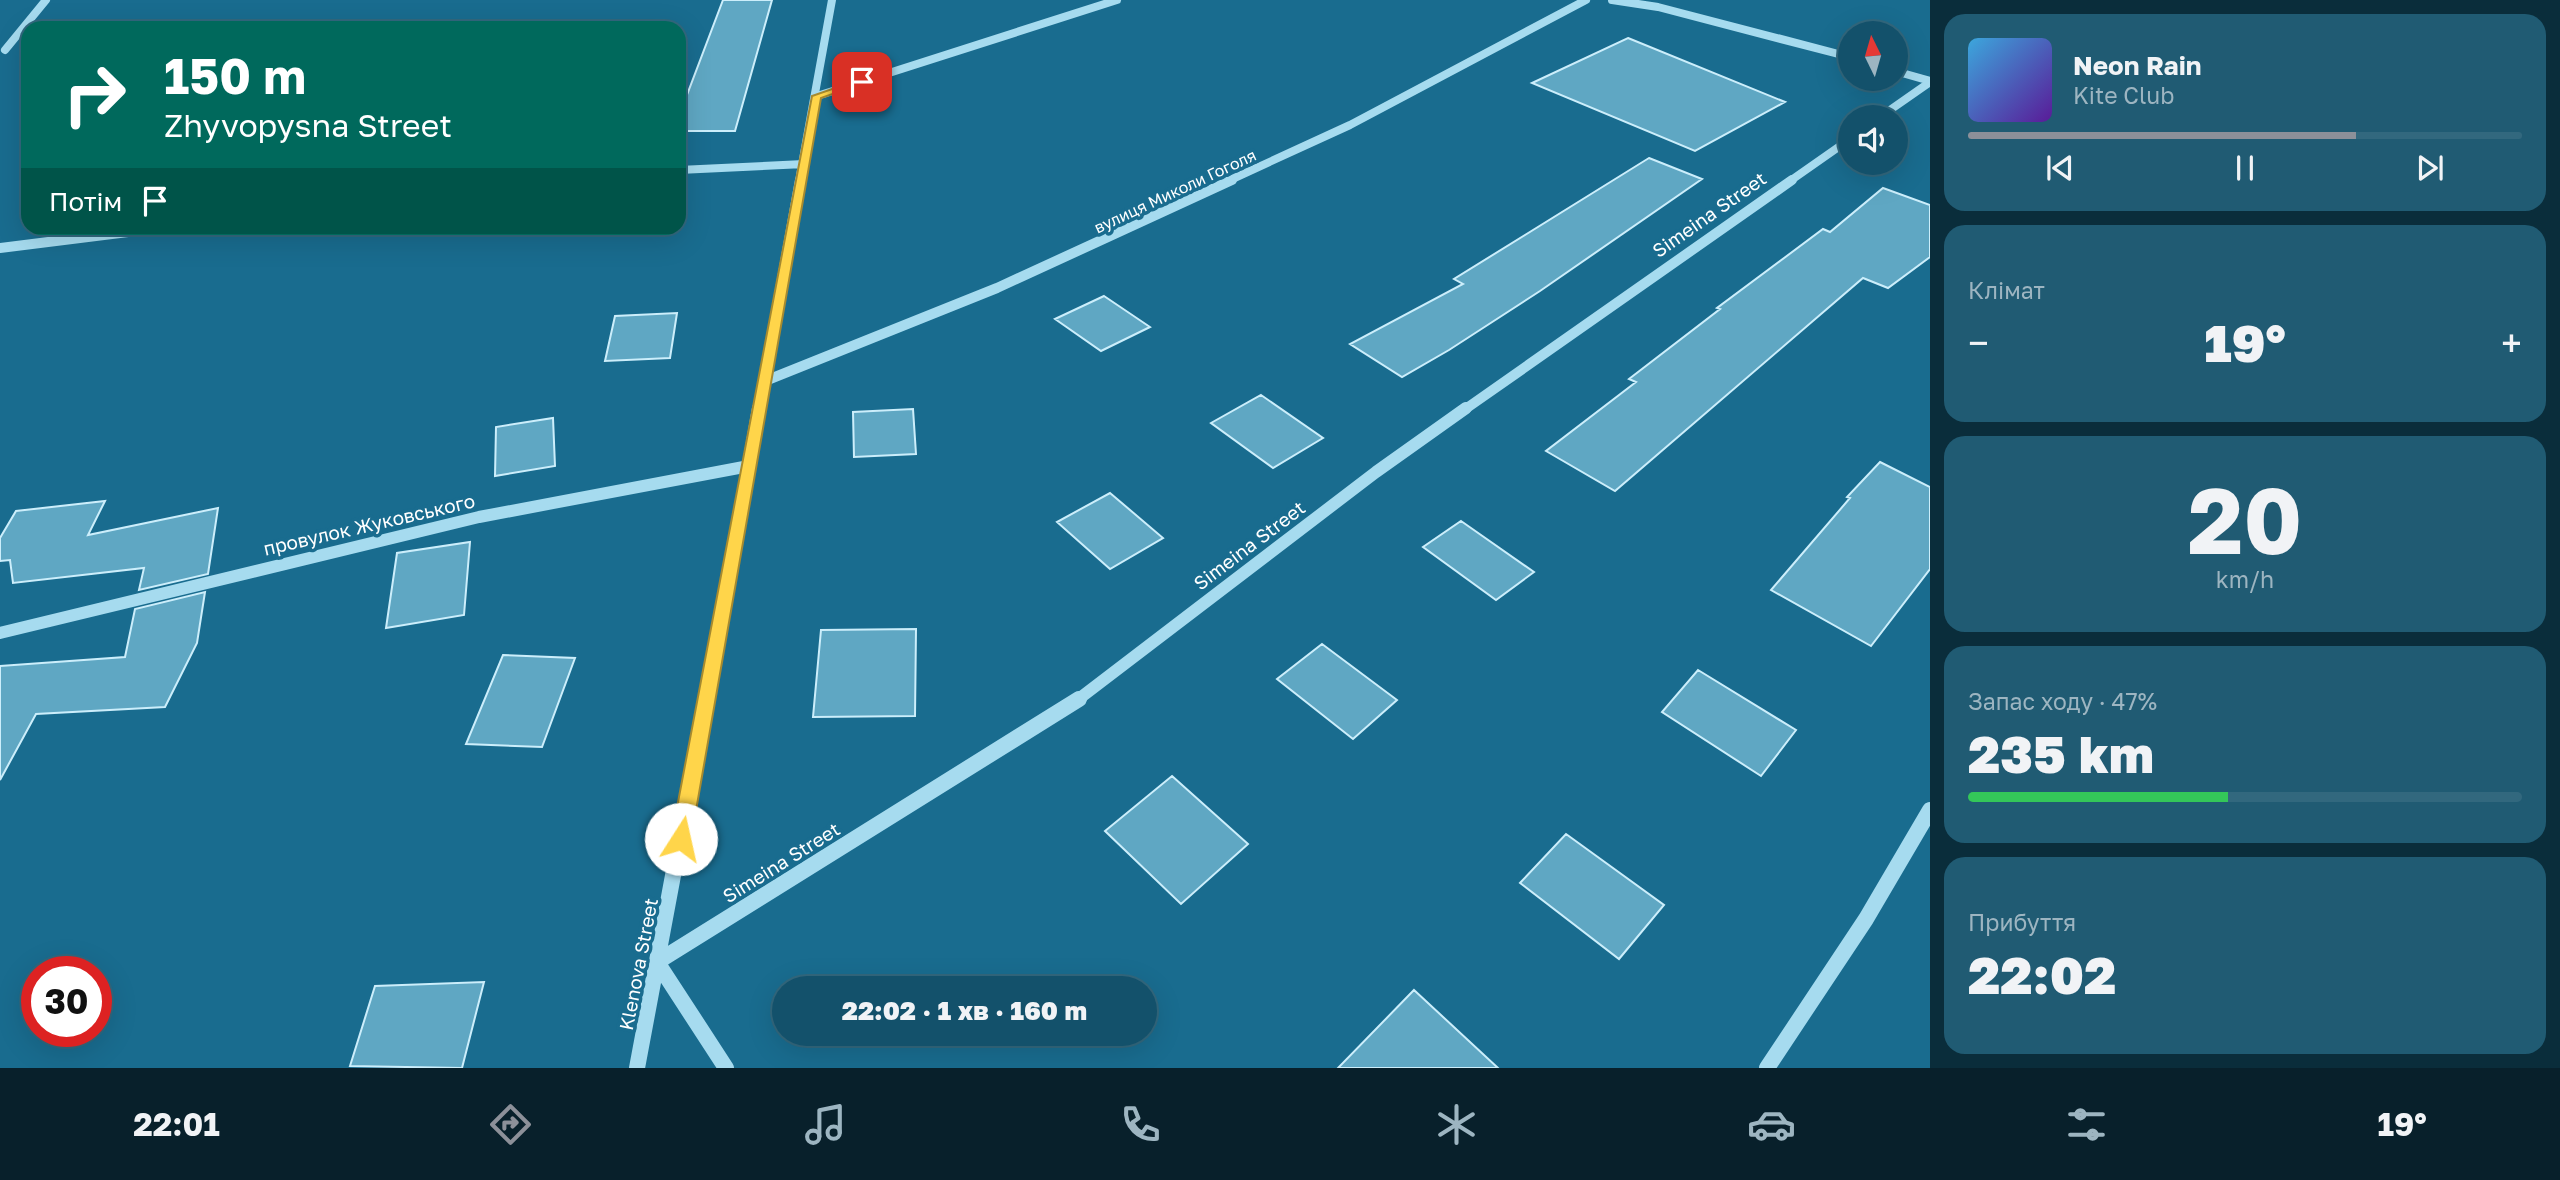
<!DOCTYPE html>
<html lang="uk">
<head>
<meta charset="utf-8">
<style>
	body { margin:0; font-family:"Golos Text",sans-serif; background:#205b73; color:#f1f3f6; height:100vh; display:flex; flex-direction:column; font-size:26px; white-space:nowrap }
	* { box-sizing:border-box; margin:0 }
	p { font-size:23px; color:#9db5c1 }
	.icon { flex:none; width:38px; height:38px; fill:none; stroke:currentColor; stroke-width:2; stroke-linecap:round; stroke-linejoin:round }
	.map { position:relative; flex:1; overflow:hidden }
	.drawer { display:flex; flex-direction:column; gap:14px; padding:14px; background:#0a2d3b; width:630px }
	.drawer>* { flex:none }
	.hud { position:absolute; left:21px; top:21px; width:665px; height:214px; border-radius:21px; box-shadow:0 7px 28px #0002,0 0 0 2px #32687e; background:#00695c; color:#fff; overflow:hidden }
	.needle { width:46px; rotate:355deg }
	.fabs { position:absolute; left:1838px; top:21px; display:grid; gap:14px }
	.fabs a { display:grid; place-items:center; width:70px; height:70px; border-radius:50%; background:#13516b; box-shadow:0 7px 28px #0002,0 0 0 2px #32687e; font-size:35px }
	.speed { position:absolute; left:21px; top:956px; display:flex; gap:14px; font-size:35px; font-weight:700; text-align:center }
	.speed>* { display:grid; place-content:center; width:91px; height:91px; border-radius:50%; background:#13516b; box-shadow:0 7px 28px #0002,0 0 0 2px #32687e; line-height:1 }
	.speed .limit { border:10px solid #d22; background:#fff; color:#111 }
	.pin { position:absolute; display:grid; place-items:center; width:60px; height:60px; color:#fff; margin:-30px; border-radius:14px; box-shadow:0 4px 10px #0006 }
	.me { position:absolute; width:77px; margin:-38px; rotate:10deg; stroke-linejoin:round; filter:drop-shadow(0 0 5px #0008) }
	.turn { display:flex; align-items:center; gap:24px; height:147px; padding:0 28px; font-size:32px }
	.turn .icon { width:91px; height:91px; stroke-width:2.5 }
	.turn b { display:block; font-size:49px; line-height:60px }
	.then { display:flex; align-items:center; height:66px; padding:0 28px; background:#0003; gap:14px; font-size:26px }
	.big { font-size:52px; font-weight:800; line-height:1.1 }
	.drawer .tile { flex:1; display:flex; flex-direction:column; justify-content:center; gap:10px; min-width:0; padding:0 24px; border-radius:21px; background:#205b73 }
	.drawer .dial { align-items:center; gap:0 }
	.dial b { font-size:91px; line-height:1 }
	.song { display:flex; align-items:center; gap:21px }
	.cover { width:84px; height:84px; border-radius:10px; background:linear-gradient(135deg,hsl(200 70% 55%),hsl(270 70% 35%)) }
	.played { height:7px; border-radius:4px; background:linear-gradient(90deg,#8c9099 70%,#32687e 70%) }
	.keys { display:flex; justify-content:space-around; direction:ltr }
	.heat { display:flex; justify-content:space-between; align-items:center; font-size:38px; direction:ltr }
	.charge { height:10px; border-radius:5px; background:linear-gradient(90deg,#34c759 47%,#32687e 0) }
	.trip { position:absolute; left:772px; top:976px; width:385px; height:70px; border-radius:35px; background:#13516b; box-shadow:0 7px 28px #0002,0 0 0 2px #32687e; font-weight:800; line-height:70px; text-align:center }
	.tabs { display:flex; height:112px; justify-content:space-around; align-items:center; background:#08202b; color:#9db5c1 }
	.tabs .icon { width:49px; height:49px }
	.tabs .active { color:#8c9099 }
	.tabs b { font-size:32px; color:#f1f3f6 }
	main { display:flex; flex:1; min-height:0 }
	.map>svg:first-child { display:block }
	.building { fill:#5fa7c3; stroke:#cceefb; stroke-width:2 }
	.lines { fill:none; stroke-linecap:round; stroke-linejoin:round }
	.minor-far3 { stroke:#a6dbef; stroke-width:8 }
	.minor-far2 { stroke:#a6dbef; stroke-width:10 }
	.minor-far1 { stroke:#a6dbef; stroke-width:12 }
	.minor { stroke:#a6dbef; stroke-width:16 }
	.route { fill:#ffd54a; stroke:#a68a30; stroke-width:2 }
	.labels { text-anchor:middle; dominant-baseline:central; stroke-width:7; stroke-linejoin:round; paint-order:stroke }
	.far-street-label { font-size:16px; fill:#fff; stroke:#196c8f }
	.street-label { font-size:19px; fill:#fff; stroke:#196c8f }
</style>
</head>
<body>
<main>
<div class="map">
<svg width="1930" height="1068" viewBox="0 0 1930 1068">
	<rect width="100%" height="100%" fill="#196c8f"/>
	<!-- building -->
	<path class="building" d="M723 0H772L735 131H679V116Z
		M1628 38 1785 102 1695 151 1532 83Z
		M1649 158 1702 179 1540 291 1449 350 1402 377 1350 344 1463 284 1454 279Z
		M1883 188 1930 205V257L1888 288 1863 278 1615 491 1546 451 1636 382 1629 379 1720 309 1717 308 1823 229 1830 232Z
		M1104 296 1150 327 1101 351 1055 319Z
		M677 313 670 358 605 361 615 316Z
		M1261 395 1323 438 1273 468 1211 423Z
		M913 409 916 454 854 457 853 412Z
		M553 418 555 466 495 476 496 427Z
		M1880 462 1930 487V569L1871 646 1771 590 1850 498 1847 497Z
		M1110 493 1163 538 1110 569 1057 522Z
		M105 501 88 535 218 508 208 574 139 590 144 568 13 583 10 560 0 561V538L16 511Z
		M1461 521 1534 572 1496 600 1423 547Z
		M470 542 464 615 386 628 397 553Z
		M205 592 197 643 165 707 36 714 0 780V666L125 657 135 609Z
		M916 629 915 716 813 717 821 630Z
		M1322 644 1397 700 1353 739 1277 679Z
		M503 655 575 658 542 747 466 744Z
		M1698 670 1796 730 1761 776 1662 712Z
		M1172 776 1248 844 1181 904 1105 831Z
		M1566 834 1664 905 1619 959 1520 883Z
		M484 982 462 1068 350 1066 375 986Z
		M1414 990 1498 1068H1338Z"/>
	<g class="lines">
		<!-- minor-far3 -->
		<path class="minor-far3" d="M1612 0 1658 7 1850 57
			M5 50 46 0
			M1895 71 1930 81
			M817 96 1117 0
			M1880 117 1930 82
			M679 170 804 164
			M799 181 832 0
			M1228 181 1350 125 1586 0
			M1790 181 1850 139"/>
		<!-- minor-far2 -->
		<path class="minor-far2" d="M0 248 160 228
			M765 381 997 288 1232 180
			M758 410 800 180
			M1464 410 1792 180"/>
		<!-- minor-far1 -->
		<path class="minor-far1" d="M0 633 479 517 749 466
			M706 701 758 408
			M1076 701 1376 472 1466 408"/>
		<!-- minor -->
		<path class="minor" d="M637 1068 706 699
			M726 1068 657 962 1079 699
			M1767 1068 1866 919 1930 810"/>
	</g>
	<!-- route -->
	<path class="route" d="M858 80 867 82 821 98 691 839 688 845 681 848 674 845 671 839 812 96Z"/>
	<g class="labels">
		<!-- far-street labels -->
		<g class="far-street-label">
			<text transform="translate(1175 191) rotate(-25)">вулиця Миколи Гоголя</text>
		</g>
		<!-- street labels -->
		<g class="street-label">
			<text transform="translate(1709 214) rotate(-35)">Simeina Street</text>
			<text transform="translate(369 524) rotate(-13)">провулок Жуковського</text>
			<text transform="translate(1249 545) rotate(-37)">Simeina Street</text>
			<text transform="translate(781 862) rotate(-32)">Simeina Street</text>
			<text transform="translate(638 964) rotate(-79)">Klenova Street</text>
		</g>
	</g>
</svg>
<div class="fabs">
<a><svg class="needle" viewBox="-14 -14 28 28"><path d="M0-13l5 13h-10z" fill="#e53935"/><path d="M0 13l5-13h-10z" fill="#9db5c1"/></svg></a>
<a><svg class="icon" aria-label="sound" viewBox="0 0 24 24"><path d="M4 9h4l5-4v14l-5-4H4zM17 9q2 3 0 6"/></svg></a>
</div>
<div class="speed"><div class="limit">30</div></div>
<div class="pin" style="left:862px;top:82px;background:#d93025"><svg class="icon" aria-label="arrive" viewBox="0 0 24 24"><path d="M6 21V4h12l-3 4 3 4H6"/></svg></div>
<svg class="me" style="left:681px;top:839px" viewBox="-20 -20 40 40"><circle r="19" fill="#fff"/><path d="M0-13L10 11 0 6-10 11z" fill="#ffd54a"/></svg>
<div class="trip">22:02 · 1 хв · 160 m</div>
<div class="hud">
<div class="turn"><svg class="icon" aria-label="right" viewBox="0 0 24 24"><path d="M7 20v-9h11M14 6l5 5-5 5"/></svg><div><b>150 m</b>Zhyvopysna Street</div></div>
<div class="then">Потім<svg class="icon" aria-label="arrive" viewBox="0 0 24 24"><path d="M6 21V4h12l-3 4 3 4H6"/></svg></div>
</div>
</div>
<section class="drawer">
<div class="tile">
<div class="song"><i class="cover"></i><div><b>Neon Rain</b><p>Kite Club</p></div></div>
<div class="played"></div>
<div class="keys"><svg class="icon" aria-label="previous" viewBox="0 0 24 24"><path d="M18 5L8 12l10 7zM5 5v14"/></svg><svg class="icon" aria-label="pause" viewBox="0 0 24 24"><path d="M8 5v14M16 5v14"/></svg><svg class="icon" aria-label="next" viewBox="0 0 24 24"><path d="M6 5l10 7-10 7zM19 5v14"/></svg></div>
</div>
<div class="tile"><p>Клімат</p>
<div class="heat"><a>−</a><b class="big">19°</b><a>+</a></div>
</div>
<div class="tile dial"><b>20</b><p>km/h</p></div>
<div class="tile"><p>Запас ходу · 47%</p><b class="big">235 km</b><div class="charge"></div></div>
<div class="tile"><p>Прибуття</p><b class="big">22:02</b></div>
</section>
</main>
<nav class="tabs">
<b>22:01</b>
<svg class="icon active" aria-label="directions" viewBox="0 0 24 24"><path d="M12 3l9 9-9 9-9-9zM9 14v-3h6M13 9l2 2-2 2"/></svg>
<svg class="icon" aria-label="music" viewBox="0 0 24 24"><path d="M9 18V5l10-2v13"/><circle cx="6" cy="18" r="3"/><circle cx="16" cy="16" r="3"/></svg>
<svg class="icon" aria-label="phone" viewBox="0 0 24 24"><path d="M5 4h4l2 5-3 2q2 4 5 5l2-3 5 2v4C11 20 4 13 5 4z"/></svg>
<svg class="icon" aria-label="climate" viewBox="0 0 24 24"><path d="M12 3v18M4 7l16 10M4 17L20 7"/></svg>
<svg class="icon" aria-label="car" viewBox="0 0 24 24"><path d="M5 17H2v-5l4-1 3-4h7l3 4 3 1v5h-3M9 17h6M6 11h13"/><circle cx="7" cy="17" r="2"/><circle cx="17" cy="17" r="2"/></svg>
<svg class="icon" aria-label="filters" viewBox="0 0 24 24"><path d="M4 7h16M4 17h16"/><circle cx="9" cy="7" r="2"/><circle cx="15" cy="17" r="2"/></svg>
<b>19°</b>
</nav>
</body>
</html>
